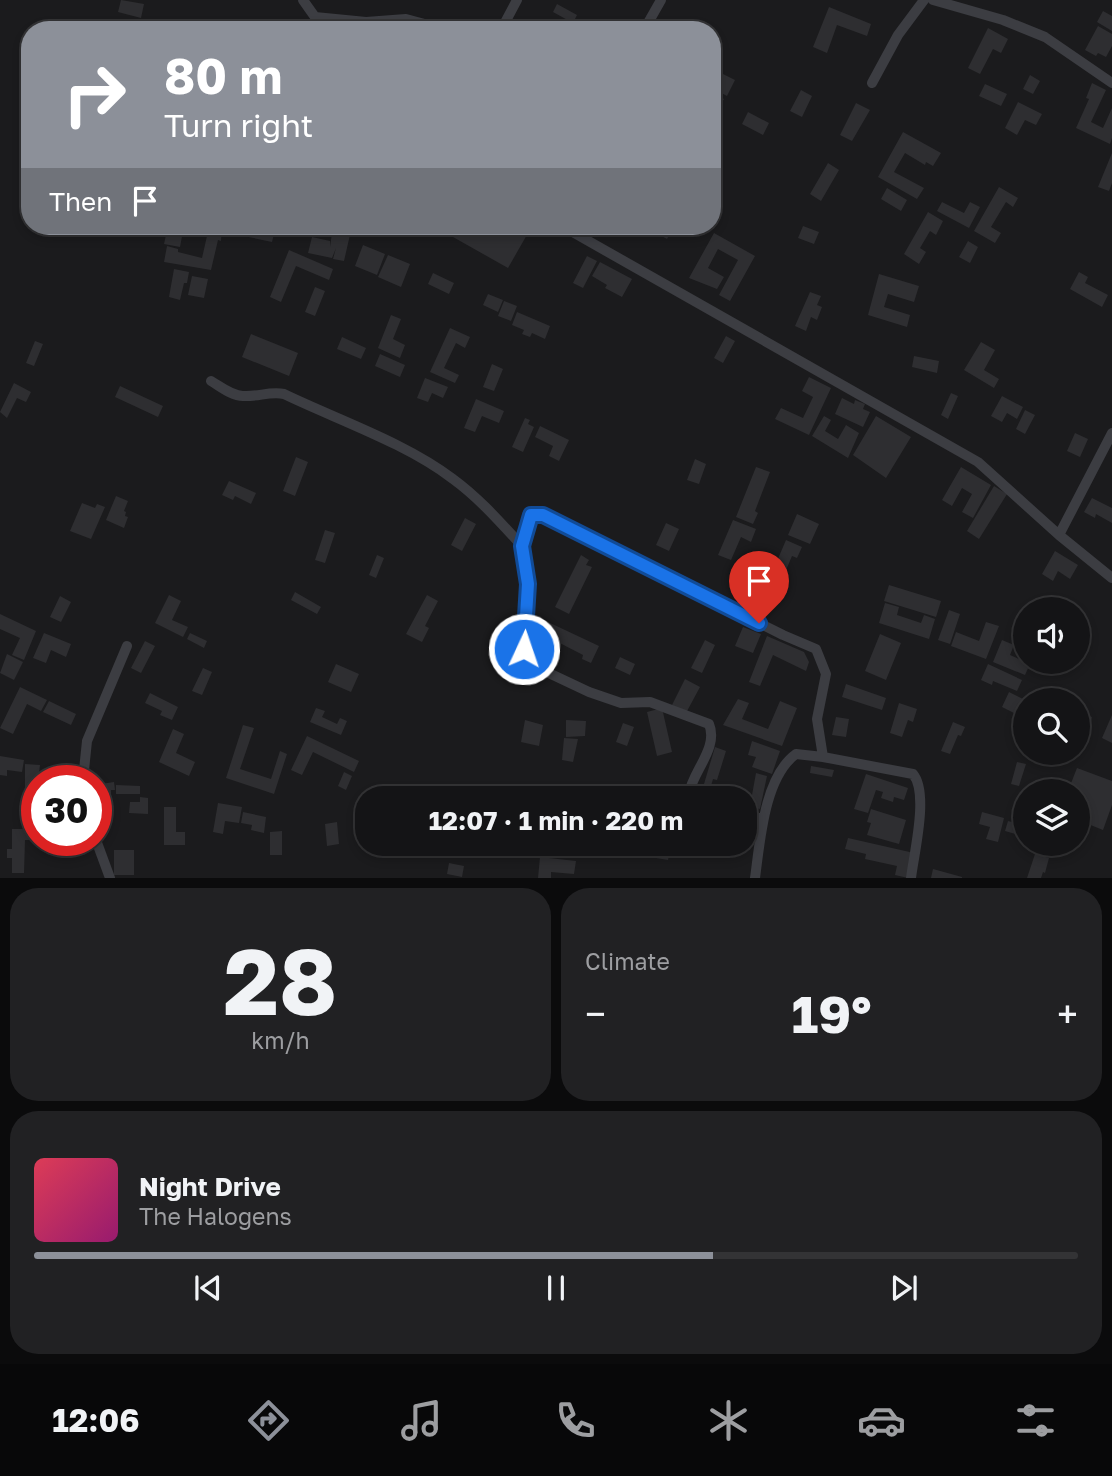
<!DOCTYPE html>
<html lang="en">
<head>
<meta charset="utf-8">
<style>
	body { margin:0; font-family:"Golos Text",sans-serif; background:#212123; color:#f1f3f6; height:100vh; display:flex; flex-direction:column; font-size:26px; white-space:nowrap }
	* { box-sizing:border-box; margin:0 }
	p { font-size:23px; color:#9d9ea1 }
	.icon { flex:none; width:38px; height:38px; fill:none; stroke:currentColor; stroke-width:2; stroke-linecap:round; stroke-linejoin:round }
	.map { position:relative; height:878px; overflow:hidden }
	.drawer { display:flex; flex-direction:column; gap:10px; padding:10px; background:#0b0b0c; flex:1 }
	.drawer>* { flex:none }
	.hud { position:absolute; left:21px; top:21px; width:700px; height:214px; border-radius:28px; box-shadow:0 4px 10px #0003,0 0 0 2px #333335; background:#8c9099; color:#fff; overflow:hidden }
	.tools { position:absolute; left:1013px; top:597px; display:grid; gap:14px }
	.tools a { display:grid; place-items:center; width:77px; height:77px; border-radius:50%; background:#141416; box-shadow:0 4px 10px #0003,0 0 0 2px #333335; font-size:35px }
	.speed { position:absolute; left:21px; top:765px; display:flex; gap:14px; font-size:35px; font-weight:700; text-align:center }
	.speed>* { display:grid; place-content:center; width:91px; height:91px; border-radius:50%; background:#141416; box-shadow:0 4px 10px #0003,0 0 0 2px #333335; line-height:1 }
	.speed .limit { border:10px solid #d22; background:#fff; color:#111 }
	.pin { position:absolute; display:grid; place-items:center; width:60px; height:60px; color:#fff; margin:-72px -30px; border-radius:50% 50% 50% 0; rotate:-45deg; box-shadow:0 0 7px #0007 }
	.pin .icon { rotate:45deg }
	.me { position:absolute; width:77px; margin:-38px; rotate:3deg; stroke-linejoin:round; filter:drop-shadow(0 0 5px #0008) }
	.turn { display:flex; align-items:center; gap:24px; height:147px; padding:0 28px; font-size:32px }
	.turn .icon { width:91px; height:91px; stroke-width:2.5 }
	.turn b { display:block; font-size:49px; line-height:60px }
	.then { display:flex; align-items:center; height:66px; padding:0 28px; background:#0003; gap:14px; font-size:26px }
	.big { font-size:52px; font-weight:700; line-height:1.1 }
	.drawer .widget { flex:1; display:flex; flex-direction:column; justify-content:center; gap:10px; min-width:0; padding:0 24px; border-radius:28px; background:#212123 }
	.drawer .dial { align-items:center; gap:0 }
	.dial b { font-size:91px; line-height:1 }
	.song { display:flex; align-items:center; gap:21px }
	.cover { width:84px; height:84px; border-radius:10px; background:linear-gradient(135deg,hsl(350 70% 55%),hsl(320 70% 35%)) }
	.played { height:7px; border-radius:4px; background:linear-gradient(90deg,#8c9099 65%,#333335 65%) }
	.keys { display:flex; justify-content:space-around; direction:ltr }
	.heat { display:flex; justify-content:space-between; align-items:center; font-size:38px; direction:ltr }
	.drawer .tiles { flex:1; display:grid; gap:10px; grid-template-columns:1fr 1fr }
	.widget:last-child { grid-column:span 2 }
	.trip { position:absolute; left:355px; top:786px; width:402px; height:70px; border-radius:28px; background:#141416; box-shadow:0 4px 10px #0003,0 0 0 2px #333335; font-weight:700; line-height:70px; text-align:center }
	.menu { display:flex; height:112px; justify-content:space-around; align-items:center; background:#080809; color:#9d9ea1 }
	.menu .icon { width:49px; height:49px }
	.menu .on { color:#8c9099 }
	.menu b { font-size:32px; color:#f1f3f6 }
	.map>svg:first-child { display:block }
	.building { fill:#2e2e31 }
	.lines { fill:none; stroke-linecap:round; stroke-linejoin:round }
	.street { stroke:#3c3d42; stroke-width:10 }
	.route-casing { stroke:#114b97; stroke-width:18 }
	.route { stroke:#1a73e8; stroke-width:12 }
</style>
</head>
<body>
<div class="map">
<svg width="1112" height="878" viewBox="0 0 1112 878">
	<rect width="100%" height="100%" fill="#1b1b1d"/>
	<!-- building -->
	<path class="building" d="M121 0 144 4 141 18 118 12Z
		M557 4 577 15 573 23 553 12Z
		M829 7 871 24 867 36 837 25 827 53 813 47Z
		M1103 11 1112 16V31L1097 22Z
		M1098 26 1112 34V46L1106 57 1098 53 1096 56 1085 50Z
		M988 28 1008 39 1001 53 993 49 980 74 968 68Z
		M712 72 721 77 723 74 735 80 727 96 712 88Z
		M1030 75 1040 81 1033 94 1023 89Z
		M1092 83 1106 90 1091 122 1103 128 1112 108V138L1110 144 1076 128 1089 99 1086 98Z
		M985 84 1007 94 1001 106 979 96Z
		M801 90 812 96 802 117 790 111Z
		M712 93 724 99 712 118Z
		M1018 102 1042 114 1036 125 1025 120 1017 135 1005 128Z
		M856 103 870 110 852 141 840 135Z
		M748 112 769 123 763 135 742 124Z
		M903 132 941 153 933 166 926 162 925 165 905 153 894 172 924 188 917 199 878 177Z
		M1112 153V183L1109 191 1098 187Z
		M828 163 839 170 821 201 810 194Z
		M999 187 1018 198 1013 207 1006 202 991 227 1001 233 995 243 974 231Z
		M887 188 907 200 901 211 881 199Z
		M942 202 964 213 970 202 980 207 969 228 937 211Z
		M928 212 943 221 936 235 930 231 920 248 926 252 919 264 904 254Z
		M168 226H222L221 241 218 240 211 270 164 262 167 246 178 249V252L202 258 207 236 183 231 180 247 164 244Z
		M241 226H262L275 230 272 242 239 235Z
		M333 226H352L344 261 333 259 336 248 332 258 308 253 312 237 330 241V247Z
		M459 226H532L508 268 453 237Z
		M660 226H674L667 239 656 233Z
		M803 226 819 232 814 244 798 238Z
		M714 233 755 256 730 301 719 295 738 260 718 249 708 268 724 277 717 289 689 278Z
		M968 241 978 247 970 263 959 257Z
		M363 245 385 254 377 275 355 266Z
		M289 250 333 269 329 280 296 266 281 302 270 297Z
		M388 255 410 264 401 287 378 277Z
		M587 256 597 261 583 288 573 283Z
		M600 262 632 279 622 297 605 288 607 285 592 276Z
		M174 269 189 272 187 283H184L180 300 169 297Z
		M1079 272 1088 277 1085 283 1108 295 1102 307 1070 289Z
		M433 273 454 283 449 294 428 284Z
		M879 274 919 286 914 302 888 294 884 307 910 315 907 327 868 315Z
		M192 276 208 279 204 298 188 295Z
		M315 287 325 291 315 316 305 312Z
		M810 292 821 296 817 305 822 307 817 320 811 317 806 331 795 326Z
		M488 294 503 300 498 312 483 305Z
		M504 301 517 306 511 321 498 316Z
		M517 312 550 326 545 339 532 333 530 337 522 334 524 330 512 325Z
		M391 315 401 319 393 339 405 345 400 358 378 348Z
		M450 328 470 337 465 348 456 343 444 368 459 375 455 383 430 372Z
		M251 334 298 353 289 376 242 357Z
		M726 336 735 341 723 363 714 358Z
		M342 337 366 348 361 359 337 349Z
		M35 341 43 344 34 366 26 363Z
		M981 342 995 350 984 370 999 379 994 388 964 370Z
		M380 354 405 365 400 377 375 366Z
		M914 356 939 361 937 373 912 367Z
		M492 364 503 369 494 391 483 387Z
		M809 377 831 388 809 435 775 419 781 408 803 418 813 397 802 391Z
		M425 378 448 387 443 398 432 393 428 402 417 398Z
		M14 383 31 392 26 402 17 398 7 418 0 412Z
		M120 386 163 406 158 417 115 397Z
		M951 393 958 396 948 419 941 415Z
		M1002 396 1023 407 1017 419 1007 413 1002 422 991 416Z
		M842 398 854 404 855 400 865 404 863 409 870 412 863 427 835 414Z
		M476 399 504 411 499 423 482 416 475 432 464 428Z
		M1025 410 1035 415 1025 434 1016 429Z
		M824 416 831 420 825 431 838 439 846 425 859 433 848 458 812 436Z
		M876 416 911 437 886 478 853 455Z
		M525 418 530 420 528 424 534 427 523 452 512 447Z
		M540 426 569 440 559 461 549 456 553 446 535 437Z
		M1075 433 1088 439 1080 457 1067 451Z
		M296 457 308 462 295 496 283 491Z
		M695 459 706 464 699 484 687 480Z
		M756 467 770 472 755 511 758 513 753 524 736 517Z
		M961 467 991 485 973 518 962 512 972 494 962 488 952 506 942 500Z
		M229 481 256 493 251 504 235 496 233 500 222 495Z
		M994 486 1007 494 979 539 967 531Z
		M116 496 128 501 124 511 126 512 125 516 128 517 124 528 106 520Z
		M1092 498 1112 508V523L1096 514 1095 518 1084 512Z
		M82 503 95 508 97 504 105 507 91 539 70 531Z
		M797 514 819 524 810 544 788 535Z
		M465 518 476 524 462 551 451 545Z
		M733 520 756 529 751 542 741 537 731 560 718 555Z
		M666 523 679 529 669 551 656 545Z
		M325 530 335 533 325 563 315 560Z
		M786 540 802 547 797 558 792 556 779 587 768 582Z
		M1055 551 1078 565 1070 579 1058 571 1053 581 1042 574Z
		M377 555 384 558 376 578 369 575Z
		M581 555 589 560 586 565 592 567 569 614 555 607Z
		M889 585 941 601 936 617 884 601Z
		M295 592 321 607 317 614 291 600Z
		M169 595 181 601 172 620 188 627 183 637 155 623Z
		M427 595 438 601 425 626 429 628 422 642 406 634Z
		M60 596 71 602 61 622 50 617Z
		M885 603 899 607 897 615 921 623 924 615 935 619 929 639 879 623Z
		M949 610 960 614 950 644 938 640Z
		M0 614 36 631 24 660 12 655 20 638 0 629Z
		M548 622 599 646 591 663 582 659 583 655 552 639 545 655 534 650Z
		M986 622 999 626 986 659 951 646 956 632 979 641Z
		M743 627 761 634 753 653 735 646Z
		M44 633 71 644 66 657 51 650 46 663 33 658Z
		M190 633 207 641 204 648 187 639Z
		M880 634 901 643 886 680 865 671Z
		M767 636 804 652 809 662 806 671 773 655 760 686 749 682Z
		M705 640 715 645 702 673 691 668Z
		M1002 640 1014 645 1010 655 1030 664 1025 675 993 662Z
		M145 641 155 646 141 673 131 668Z
		M7 654 23 662 14 680 0 673Z
		M620 657 635 664 630 675 615 668Z
		M336 664 359 674 351 692 328 682Z
		M988 664 1022 680 1017 691 993 681 992 685 981 680Z
		M203 668 212 672 202 695 192 691Z
		M685 679 700 687 686 713 672 705Z
		M846 684 886 698 882 710 842 697Z
		M20 687 47 700 41 711 27 704 13 734 0 728Z
		M1009 692 1023 699 1016 714 1002 707Z
		M150 693 178 707 172 720 160 715 162 711 145 703Z
		M738 699 749 703 742 719 768 729 780 701 797 708 782 746 723 725Z
		M49 701 76 714 71 725 43 712Z
		M899 703 917 709 913 722 908 720 902 737 890 733Z
		M316 708 325 711 322 717 337 724 340 718 347 721 341 735 310 722Z
		M662 708 672 752 657 756 647 712Z
		M1078 712 1092 717 1083 744 1078 742Z
		M1112 715V743L1102 738Z
		M836 717 849 719 846 737 832 735Z
		M525 720 543 725 539 746 521 742Z
		M566 720 586 721 585 736 566 737Z
		M953 722 965 727 961 736 958 735 950 754 941 751Z
		M623 723 634 727 627 746 616 742Z
		M243 725 254 728 240 769 271 779 280 751 287 754 274 794 226 778Z
		M173 729 184 734 176 753 195 762 189 776 159 762Z
		M307 736 359 761 354 772 313 752 302 775 291 770Z
		M564 738 578 739 573 762 562 760Z
		M752 741 780 751 772 774 752 767 756 757 748 755Z
		M715 747 726 751 717 780 713 779 711 786 704 784Z
		M0 756 24 760 22 772 7 770V776L0 775Z
		M1017 762 1026 764 1019 786 1011 784Z
		M25 764 40 765 37 791 25 790Z
		M811 766 834 770 832 777 810 773Z
		M1077 768 1112 781V805L1103 830 1078 820V791H1068Z
		M344 772 352 776 346 790 338 786Z
		M756 773 767 776 760 809 746 805V798H735L736 791 752 795Z
		M866 774 908 788 904 800 894 797 893 802 881 798 883 792 876 790 868 813 854 809Z
		M114 782 115 790H111V795L103 796 101 784Z
		M116 785 140 786V794H116Z
		M140 797 148 798V814L129 813 130 802H140Z
		M218 803 242 807 239 823 225 821 223 834 213 832Z
		M368 805V831L357 810Z
		M164 807H176V832H185V845H164Z
		M108 809 109 824 100 825 99 810Z
		M871 809 906 820 899 844 867 835 871 823 867 822Z
		M243 812 266 817 264 833 251 830 252 825 241 823Z
		M982 812 1004 818 998 842 986 839 990 827 979 824Z
		M1008 821 1026 826V837L1005 831Z
		M337 822 339 844 327 846 325 824Z
		M12 829H37V840H53L52 844 34 843V840H25L24 873H12V858H7V849H12Z
		M282 831V855H270V832Z
		M848 838 914 853 908 878 895 875 897 866 865 859 866 854 845 849Z
		M610 844H631L629 854 609 851Z
		M646 844H671L668 860 644 856Z
		M688 844H701L698 857 686 855Z
		M114 850H134V875H114Z
		M1035 854 1049 858 1045 873 1043 872 1041 878H1027Z
		M540 857 576 861 574 874 551 872V878H538Z
		M449 863 464 866 462 877 447 874Z
		M933 869 962 877V878H931Z"/>
	<g class="lines">
		<!-- street -->
		<path class="street" d="M303 0 315 17 366 22 406 19 447 30
			M933 0 1003 20 1045 37 1112 83
			M501 30 517 0
			M644 30 661 0
			M872 83 898 35 924 0
			M562 226 978 462 1059 535 1112 578
			M211 381C221 387 232 396 243 396 258 397 270 391 284 394 338 420 406 443 453 479 479 498 500 522 522 546
			M1059 535 1112 433
			M83 780 87 741 127 646
			M692 798 689 794C692 772 719 748 709 724L650 702 621 703 589 692 536 667 528 659 525 649 528 584 522 546 531 515H543L783 635 816 649 826 674 817 719 823 757
			M746 815 763 819
			M96 840 110 878
			M755 878C760 842 764 777 796 754L823 757 913 774C929 793 914 853 911 878"/>
	</g>
	<g class="lines">
		<!-- route casing -->
		<g class="route-casing">
			<path id="route" d="M524 649 528 584 522 546 531 515H543L759 623"/>
		</g>
		<!-- route -->
		<use href="#route" class="route"/>
	</g>
</svg>
<div class="tools">
<a><svg class="icon" aria-label="sound" viewBox="0 0 24 24"><path d="M4 9h4l5-4v14l-5-4H4zM17 9q2 3 0 6"/></svg></a>
<a><svg class="icon" aria-label="search" viewBox="0 0 24 24"><circle cx="10" cy="10" r="6"/><path d="M15 15l6 6"/></svg></a>
<a><svg class="icon" aria-label="layers" viewBox="0 0 24 24"><path d="M12 4l9 5-9 5-9-5zM3 14l9 5 9-5"/></svg></a>
</div>
<div class="speed"><div class="limit">30</div></div>
<div class="pin" style="left:759px;top:623px;background:#d93025"><svg class="icon" aria-label="arrive" viewBox="0 0 24 24"><path d="M6 21V4h12l-3 4 3 4H6"/></svg></div>
<svg class="me" style="left:524px;top:649px" viewBox="-20 -20 40 40"><circle r="17" fill="#1a73e8" stroke="#fff" stroke-width="3"/><path d="M0-11L8 9 0 5-8 9z" fill="#fff"/></svg>
<div class="trip">12:07 · 1 min · 220 m</div>
<div class="hud">
<div class="turn"><svg class="icon" aria-label="right" viewBox="0 0 24 24"><path d="M7 20v-9h11M14 6l5 5-5 5"/></svg><div><b>80 m</b>Turn right</div></div>
<div class="then">Then<svg class="icon" aria-label="arrive" viewBox="0 0 24 24"><path d="M6 21V4h12l-3 4 3 4H6"/></svg></div>
</div>
</div>
<section class="drawer">
<div class="tiles">
<div class="widget dial"><b>28</b><p>km/h</p></div>
<div class="widget"><p>Climate</p>
<div class="heat"><a>−</a><b class="big">19°</b><a>+</a></div>
</div>
<div class="widget">
<div class="song"><i class="cover"></i><div><b>Night Drive</b><p>The Halogens</p></div></div>
<div class="played"></div>
<div class="keys"><svg class="icon" aria-label="previous" viewBox="0 0 24 24"><path d="M18 5L8 12l10 7zM5 5v14"/></svg><svg class="icon" aria-label="pause" viewBox="0 0 24 24"><path d="M8 5v14M16 5v14"/></svg><svg class="icon" aria-label="next" viewBox="0 0 24 24"><path d="M6 5l10 7-10 7zM19 5v14"/></svg></div>
</div>
</div>
</section>
<nav class="menu">
<b>12:06</b>
<svg class="icon on" aria-label="directions" viewBox="0 0 24 24"><path d="M12 3l9 9-9 9-9-9zM9 14v-3h6M13 9l2 2-2 2"/></svg>
<svg class="icon" aria-label="music" viewBox="0 0 24 24"><path d="M9 18V5l10-2v13"/><circle cx="6" cy="18" r="3"/><circle cx="16" cy="16" r="3"/></svg>
<svg class="icon" aria-label="phone" viewBox="0 0 24 24"><path d="M5 4h4l2 5-3 2q2 4 5 5l2-3 5 2v4C11 20 4 13 5 4z"/></svg>
<svg class="icon" aria-label="climate" viewBox="0 0 24 24"><path d="M12 3v18M4 7l16 10M4 17L20 7"/></svg>
<svg class="icon" aria-label="car" viewBox="0 0 24 24"><path d="M5 17H2v-5l4-1 3-4h7l3 4 3 1v5h-3M9 17h6M6 11h13"/><circle cx="7" cy="17" r="2"/><circle cx="17" cy="17" r="2"/></svg>
<svg class="icon" aria-label="filters" viewBox="0 0 24 24"><path d="M4 7h16M4 17h16"/><circle cx="9" cy="7" r="2"/><circle cx="15" cy="17" r="2"/></svg>
</nav>
</body>
</html>
